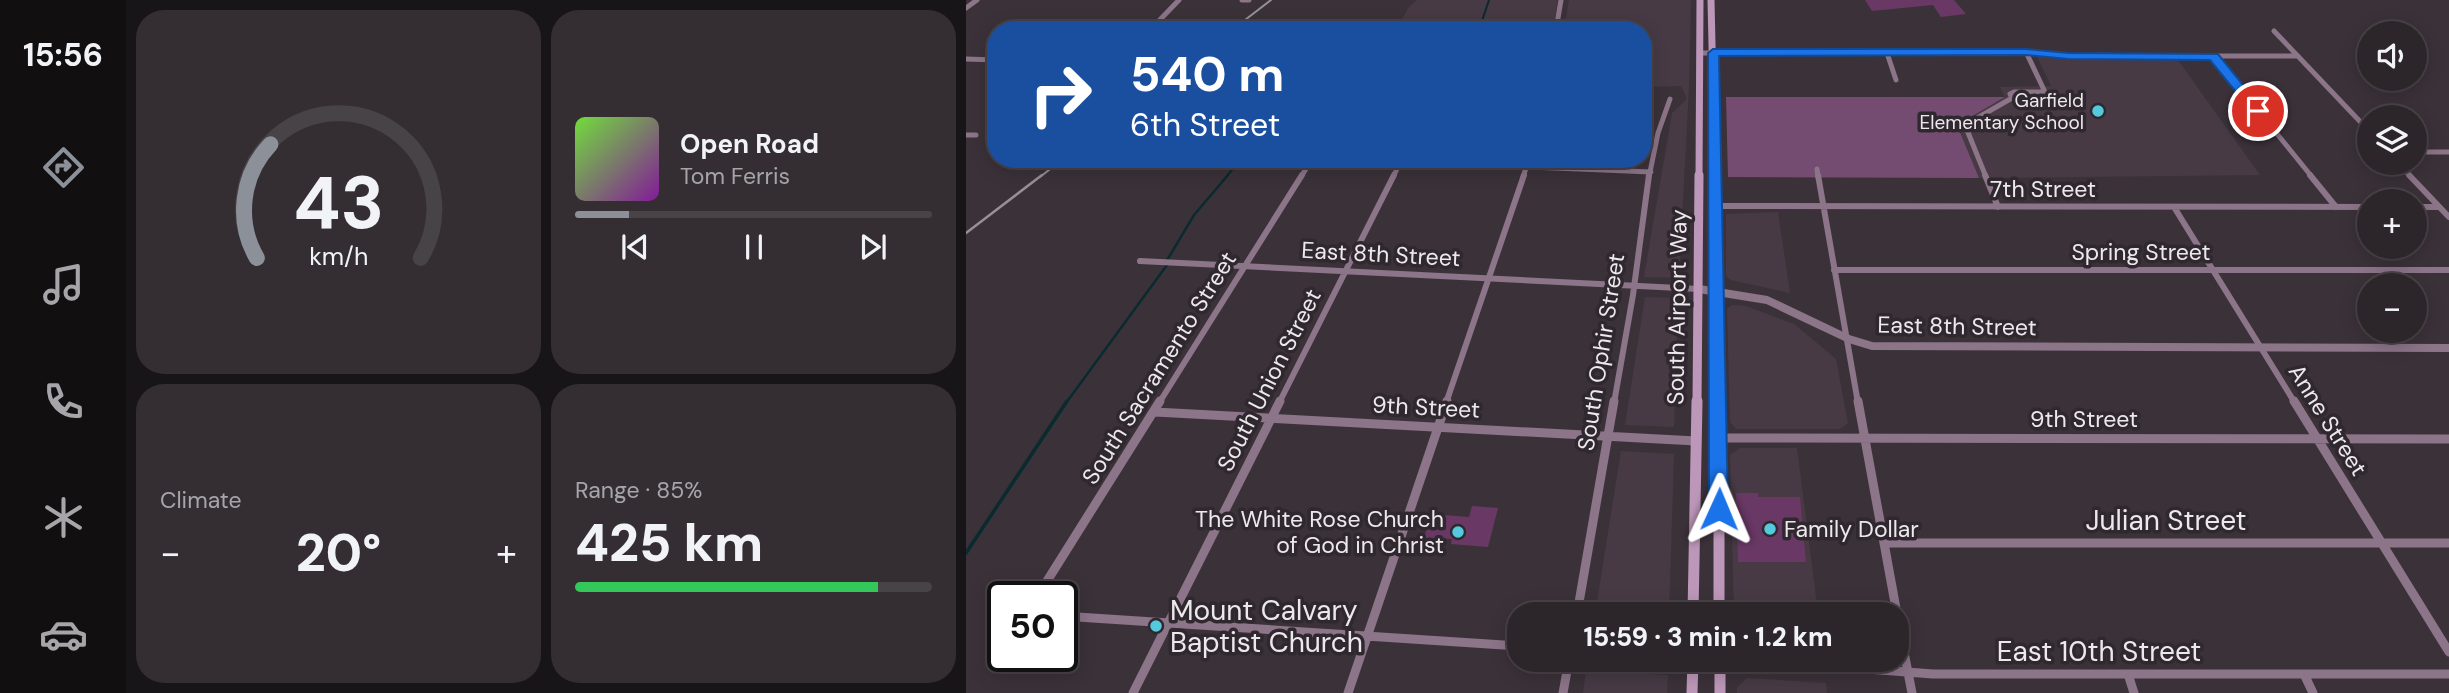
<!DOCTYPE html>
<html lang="en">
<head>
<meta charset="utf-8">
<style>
	body { margin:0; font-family:"DM Sans",sans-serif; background:#342e33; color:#f1f3f6; height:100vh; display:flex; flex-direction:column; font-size:26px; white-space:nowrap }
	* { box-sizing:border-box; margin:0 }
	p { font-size:23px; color:#a6a5a9 }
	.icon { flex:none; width:38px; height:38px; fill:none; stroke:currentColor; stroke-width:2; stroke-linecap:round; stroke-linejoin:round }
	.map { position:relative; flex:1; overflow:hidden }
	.panel { display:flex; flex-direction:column; gap:10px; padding:10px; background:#181518; width:840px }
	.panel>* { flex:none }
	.top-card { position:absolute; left:21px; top:21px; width:665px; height:147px; border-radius:28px; box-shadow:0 4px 18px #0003,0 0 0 2px #484347; background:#1a4fa0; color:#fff; overflow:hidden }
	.fabs { position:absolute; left:1391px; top:21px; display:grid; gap:14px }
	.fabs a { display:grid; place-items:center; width:70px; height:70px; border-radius:50%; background:#2c262b; box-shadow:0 4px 18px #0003,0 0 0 2px #484347; font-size:35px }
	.speed { position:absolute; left:21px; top:581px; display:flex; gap:14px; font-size:35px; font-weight:700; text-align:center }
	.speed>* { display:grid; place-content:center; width:91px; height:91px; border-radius:50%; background:#2c262b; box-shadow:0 4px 18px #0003,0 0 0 2px #484347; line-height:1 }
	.speed .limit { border:4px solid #111; border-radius:10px; background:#fff; color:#111 }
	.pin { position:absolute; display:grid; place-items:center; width:60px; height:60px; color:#fff; margin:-30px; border:4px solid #fff; border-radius:50%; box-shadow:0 2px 7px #0007 }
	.me { position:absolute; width:77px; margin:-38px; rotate:1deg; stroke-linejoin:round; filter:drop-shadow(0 0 5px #0008) }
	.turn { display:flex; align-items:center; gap:24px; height:147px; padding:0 28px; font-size:32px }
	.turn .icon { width:91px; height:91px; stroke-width:2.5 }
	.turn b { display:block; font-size:49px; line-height:60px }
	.big { font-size:52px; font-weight:800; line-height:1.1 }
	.panel .card { flex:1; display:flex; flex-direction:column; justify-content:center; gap:10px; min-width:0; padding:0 24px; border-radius:28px; background:#342e33 }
	.panel .dial { align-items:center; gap:0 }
	.dial svg { height:182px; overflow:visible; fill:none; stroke:#484347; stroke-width:7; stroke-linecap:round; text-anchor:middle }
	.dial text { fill:#f1f3f6; stroke:none }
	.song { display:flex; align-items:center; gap:21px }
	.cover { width:84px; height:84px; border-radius:10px; background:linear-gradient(135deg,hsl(100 70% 55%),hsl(290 70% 35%)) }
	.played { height:7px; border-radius:4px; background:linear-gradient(90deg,#8c9099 15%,#484347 15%) }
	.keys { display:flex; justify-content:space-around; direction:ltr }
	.heat { display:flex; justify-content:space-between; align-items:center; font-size:38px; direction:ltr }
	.charge { height:10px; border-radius:5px; background:linear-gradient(90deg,#34c759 85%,#484347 0) }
	.panel .tiles { flex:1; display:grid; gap:10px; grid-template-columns:repeat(2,1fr) }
	.trip { position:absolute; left:541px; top:602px; width:402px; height:70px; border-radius:28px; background:#2c262b; box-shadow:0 4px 18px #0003,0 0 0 2px #484347; font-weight:800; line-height:70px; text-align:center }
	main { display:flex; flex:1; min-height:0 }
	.dock { display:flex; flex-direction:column; width:126px; justify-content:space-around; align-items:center; background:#120f11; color:#a6a5a9 }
	.dock .icon { width:49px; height:49px }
	.dock .active { color:#8c9099 }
	.dock b { font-size:32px; color:#f1f3f6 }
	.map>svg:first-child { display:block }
	.built { fill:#473a45 }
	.green { fill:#754c71 }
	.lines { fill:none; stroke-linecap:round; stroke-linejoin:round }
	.stream-far2 { stroke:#0a2a2f; stroke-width:2 }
	.stream-far1 { stroke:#0a2a2f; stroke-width:2.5 }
	.stream { stroke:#0a2a2f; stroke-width:3.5 }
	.building { fill:#693865 }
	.minor-far2 { stroke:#8c7489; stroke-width:5 }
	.minor-far1 { stroke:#8c7489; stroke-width:6 }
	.minor { stroke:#8c7489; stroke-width:9 }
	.tertiary { stroke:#8c7489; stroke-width:8 }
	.secondary-far2 { stroke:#bd97b9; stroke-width:7 }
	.secondary-far1 { stroke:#bd97b9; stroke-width:9 }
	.secondary { stroke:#bd97b9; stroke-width:11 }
	.rail-far1 { stroke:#979096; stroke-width:2 }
	.rail { stroke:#979096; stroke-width:2.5 }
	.route { fill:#1a73e8; stroke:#114b97; stroke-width:2 }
	.poi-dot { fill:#54cadc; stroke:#30282f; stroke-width:2.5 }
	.labels { text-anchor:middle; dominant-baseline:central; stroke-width:7; stroke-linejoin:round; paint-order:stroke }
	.far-poi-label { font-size:19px; fill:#ede8ed; stroke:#30282f; text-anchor:end }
	.street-label { font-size:23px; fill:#ede8ed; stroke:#30282f }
	.poi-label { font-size:23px; fill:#ede8ed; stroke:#30282f; text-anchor:end }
	.near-street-label { font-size:28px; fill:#ede8ed; stroke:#30282f }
	.near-poi-label { font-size:28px; fill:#ede8ed; stroke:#30282f; text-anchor:start }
</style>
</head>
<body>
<main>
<nav class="dock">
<b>15:56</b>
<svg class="icon active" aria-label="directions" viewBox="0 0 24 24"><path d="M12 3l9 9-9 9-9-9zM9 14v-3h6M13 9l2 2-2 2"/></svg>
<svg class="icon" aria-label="music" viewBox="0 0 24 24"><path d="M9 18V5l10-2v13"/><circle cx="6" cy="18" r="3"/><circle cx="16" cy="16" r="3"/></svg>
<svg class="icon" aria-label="phone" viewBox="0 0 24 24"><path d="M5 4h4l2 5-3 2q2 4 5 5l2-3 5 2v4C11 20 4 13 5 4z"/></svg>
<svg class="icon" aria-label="climate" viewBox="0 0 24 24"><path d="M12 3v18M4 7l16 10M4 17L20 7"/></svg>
<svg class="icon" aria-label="car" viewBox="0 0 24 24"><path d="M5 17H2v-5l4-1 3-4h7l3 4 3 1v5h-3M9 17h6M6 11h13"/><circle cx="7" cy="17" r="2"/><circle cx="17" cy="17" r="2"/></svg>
</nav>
<section class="panel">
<div class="tiles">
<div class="card dial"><svg viewBox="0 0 100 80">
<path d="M14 69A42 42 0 1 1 86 69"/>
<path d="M14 69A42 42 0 0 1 20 19" stroke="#8c9099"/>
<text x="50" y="56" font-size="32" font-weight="700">43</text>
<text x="50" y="72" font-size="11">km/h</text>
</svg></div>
<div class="card">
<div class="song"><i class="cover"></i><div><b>Open Road</b><p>Tom Ferris</p></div></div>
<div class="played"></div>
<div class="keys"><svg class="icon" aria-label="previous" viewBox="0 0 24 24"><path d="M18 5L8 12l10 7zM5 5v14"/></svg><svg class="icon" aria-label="pause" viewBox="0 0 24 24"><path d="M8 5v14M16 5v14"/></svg><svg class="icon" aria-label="next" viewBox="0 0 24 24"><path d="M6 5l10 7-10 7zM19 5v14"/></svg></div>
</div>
<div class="card"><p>Climate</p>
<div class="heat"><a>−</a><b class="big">20°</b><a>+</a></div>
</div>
<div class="card"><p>Range · 85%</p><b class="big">425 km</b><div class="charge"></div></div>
</div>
</section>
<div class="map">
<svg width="1483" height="693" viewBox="0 0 1483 693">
	<rect width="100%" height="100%" fill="#3b3239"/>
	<!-- built -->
	<path class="built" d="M451 0H592L587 30H442L435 22 442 8Z
		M603 0H725L723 86 713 278 678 277 706 113 721 99 715 86 677 87V30H598Z
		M1071 56 1107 60H1212L1294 175 1013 178 991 125 1039 97 1034 87 1085 86Z
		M812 212 824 293 765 280 760 276V214Z
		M679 297 712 298 708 427 659 425Z
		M766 305 780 306 828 324 870 359 882 423 874 429H770L764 422 761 309Z
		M774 448H831L852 614H768L764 455Z
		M655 451 708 454 703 614H629Z
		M620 671 702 675 701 693H617Z
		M781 678 860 683 861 693H771V688Z"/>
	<!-- green -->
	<path class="green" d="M760 97H1039L991 125 1013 178 762 177Z"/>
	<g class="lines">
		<!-- stream-far2 -->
		<path class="stream-far2" d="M513 30 523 0
			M260 177 275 159"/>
		<!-- stream-far1 -->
		<path class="stream-far1" d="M100 403 201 265 200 262 228 215 262 175"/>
		<!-- stream -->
		<path class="stream" d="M0 553 101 401"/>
	</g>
	<!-- building -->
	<path class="building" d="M899 0H988L1000 14 975 17 967 5 906 11Z
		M770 493H792V497H834L840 562H772Z
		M506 506 532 508 522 547 485 544 486 539 458 538 465 514 503 517Z"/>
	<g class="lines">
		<!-- minor-far2 -->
		<path class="minor-far2" d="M276 0H283
			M0 8 11 0
			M184 30 213 0
			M590 30 595 0
			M1308 31 1404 132
			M735 53 1060 52 1102 56H1332
			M921 53 930 80
			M1248 56 1346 177
			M0 59 30 60
			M0 135H10
			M1449 152H1483
			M377 159 685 172
			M1432 163 1445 177
			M851 169 852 177
			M335 177 346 159
			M427 177 436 159
			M557 177 563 159
			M683 177 692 133 704 99
			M1020 177 999 125 1046 98 1044 94 1048 92H1079L1060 52"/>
		<!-- minor-far1 -->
		<path class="minor-far1" d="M852 175 892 403
			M1019 175 1032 207
			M1344 175 1370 207
			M1443 175 1483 217
			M750 206 1404 207
			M1208 207 1329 403
			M1449 207H1473
			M174 261 733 289
			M868 270H1483
			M193 403 336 175
			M313 403 428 175
			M480 403 558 175
			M648 403 667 295 683 175"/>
		<!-- minor -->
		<path class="minor" d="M892 401 931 614
			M1328 401 1483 652
			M189 412 730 441
			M754 438 1483 439
			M918 543H1483
			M71 597 194 401
			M611 614 648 401
			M96 616 553 646
			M931 616 946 693
			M783 660 967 674H1483
			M1162 674 1168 693
			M1338 674 1347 693
			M167 693 314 401
			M382 693 481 401
			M597 693 603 660"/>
		<!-- tertiary -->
		<path class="tertiary" d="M733 289 801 300 883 339 906 346 1483 348"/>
		<!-- secondary-far2 -->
		<path class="secondary-far2" d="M745 0 749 177
			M733 177 734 0"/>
		<!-- secondary-far1 -->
		<path class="secondary-far1" d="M749 175 748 291 753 403
			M731 403 733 175"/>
		<!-- secondary -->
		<path class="secondary" d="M753 401V614
			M727 614 731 401
			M754 660V693
			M726 693 727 660"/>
		<!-- rail-far1 -->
		<path class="rail-far1" d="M266 30 305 0
			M420 30 423 25
			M74 177 97 159"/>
		<!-- rail -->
		<path class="rail" d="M0 233 76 175"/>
	</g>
	<!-- route -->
	<path class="route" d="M1060 49 1102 53 1252 54 1298 111 1288 114 1244 60 1102 59 1060 55 753 56 762 509 759 515 753 518 746 515 743 509 742 53 747 49Z"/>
	<!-- markers -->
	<g class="poi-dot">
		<circle cx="1132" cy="111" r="7"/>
		<circle cx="804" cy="529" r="7"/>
		<circle cx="492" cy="532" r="7"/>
		<circle cx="190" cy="626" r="7"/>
	</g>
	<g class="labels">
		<!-- far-poi labels -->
		<g class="far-poi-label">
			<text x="1118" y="100">Garfield<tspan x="1118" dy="22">Elementary School</tspan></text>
		</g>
		<!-- street labels -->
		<g class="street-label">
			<text x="1077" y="189">7th Street</text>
			<text x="1175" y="252">Spring Street</text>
			<text transform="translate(415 254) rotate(3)">East 8th Street</text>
			<text transform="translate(711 307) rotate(-89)">South Airport Way</text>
			<text transform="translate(991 326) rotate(1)">East 8th Street</text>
			<text transform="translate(635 352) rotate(-81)">South Ophir Street</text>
			<text transform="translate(193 368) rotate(-58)">South Sacramento Street</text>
			<text transform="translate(303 380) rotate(-63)">South Union Street</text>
			<text transform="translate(460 407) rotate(3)">9th Street</text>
			<text x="1118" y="419">9th Street</text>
			<text transform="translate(1362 420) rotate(58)">Anne Street</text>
		</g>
		<!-- poi labels -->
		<g class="poi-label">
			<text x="478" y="519">The White Rose Church<tspan x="478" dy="26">of God in Christ</tspan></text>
			<text x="818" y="529" text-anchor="start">Family Dollar</text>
		</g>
		<!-- near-street labels -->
		<g class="near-street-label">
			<text x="1200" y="520">Julian Street</text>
			<text x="1133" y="651">East 10th Street</text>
		</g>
		<!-- near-poi labels -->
		<g class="near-poi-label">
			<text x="204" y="610">Mount Calvary<tspan x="204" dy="32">Baptist Church</tspan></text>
		</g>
	</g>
</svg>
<div class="fabs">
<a><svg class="icon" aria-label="sound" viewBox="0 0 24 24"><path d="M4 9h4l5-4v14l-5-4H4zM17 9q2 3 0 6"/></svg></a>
<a><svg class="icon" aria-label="layers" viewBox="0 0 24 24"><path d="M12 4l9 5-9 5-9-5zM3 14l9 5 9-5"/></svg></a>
<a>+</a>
<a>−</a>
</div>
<div class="speed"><div class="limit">50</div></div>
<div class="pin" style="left:1292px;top:111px;background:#d93025"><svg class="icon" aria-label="arrive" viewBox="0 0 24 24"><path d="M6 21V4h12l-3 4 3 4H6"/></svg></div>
<svg class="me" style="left:753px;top:509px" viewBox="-20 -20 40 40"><path d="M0-17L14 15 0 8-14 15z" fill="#1a73e8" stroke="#fff" stroke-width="4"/></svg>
<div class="trip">15:59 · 3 min · 1.2 km</div>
<div class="top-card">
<div class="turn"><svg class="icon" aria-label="right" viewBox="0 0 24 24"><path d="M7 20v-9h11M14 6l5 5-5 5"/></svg><div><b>540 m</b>6th Street</div></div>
</div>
</div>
</main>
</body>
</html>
